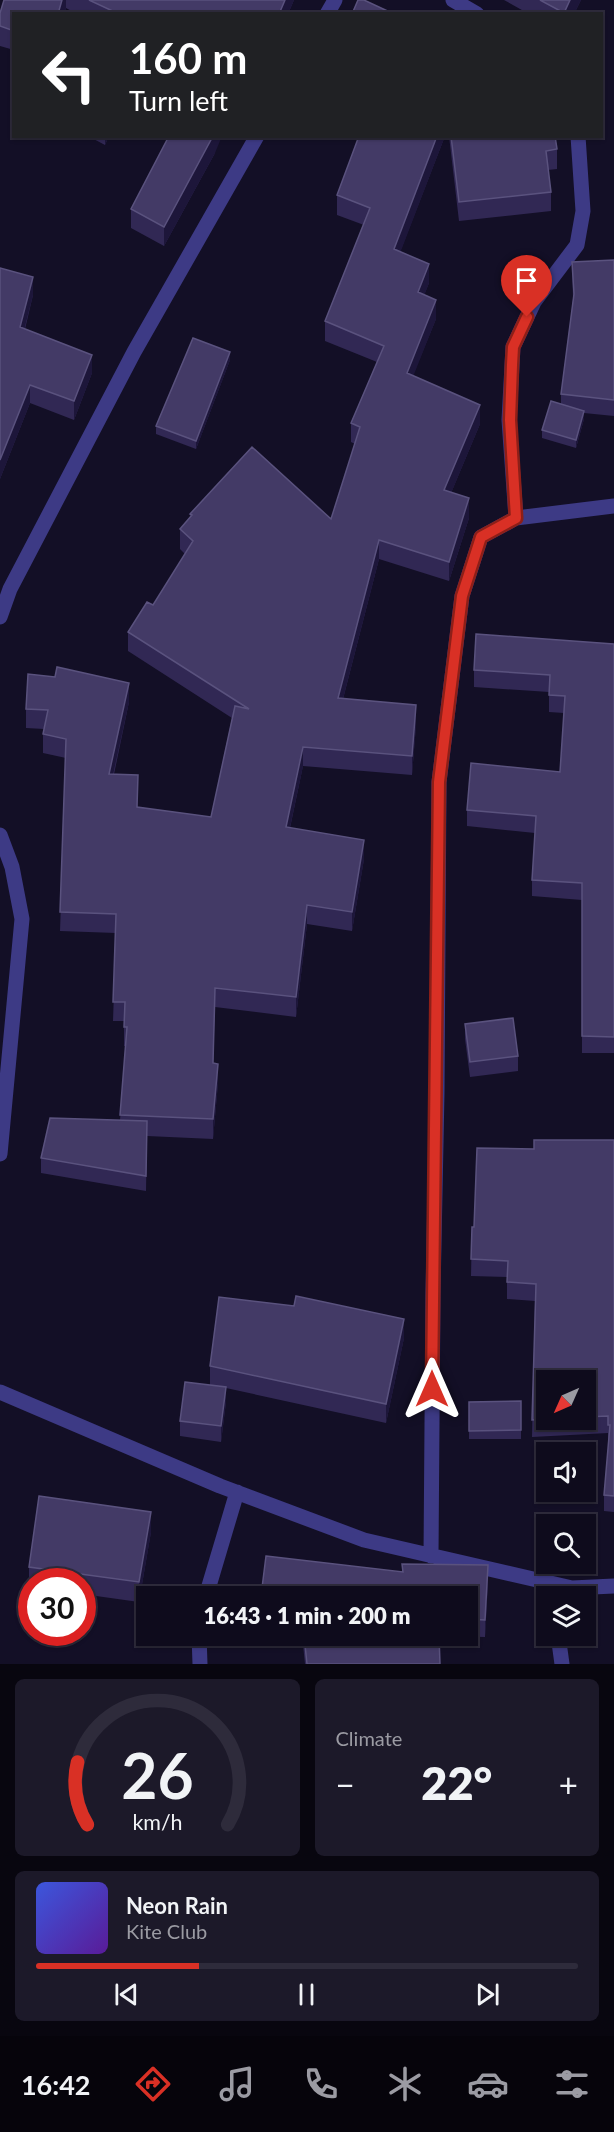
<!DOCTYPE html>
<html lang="en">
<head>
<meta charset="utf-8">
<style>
	body { margin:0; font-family:Lato,sans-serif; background:#1c1929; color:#f1f3f6; height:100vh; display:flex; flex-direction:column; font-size:22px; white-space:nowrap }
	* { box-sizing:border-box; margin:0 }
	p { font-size:20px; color:#9b9ba3 }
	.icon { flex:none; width:33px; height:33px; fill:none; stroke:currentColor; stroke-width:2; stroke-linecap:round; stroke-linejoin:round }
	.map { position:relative; height:1664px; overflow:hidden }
	.details { display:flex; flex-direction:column; gap:15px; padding:15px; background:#08060f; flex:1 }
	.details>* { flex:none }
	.top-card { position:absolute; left:12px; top:12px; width:591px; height:126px; border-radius:0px; box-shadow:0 2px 4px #0004,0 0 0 2px #2e2b3b; background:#202124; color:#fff; overflow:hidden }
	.needle { width:39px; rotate:225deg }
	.tools { position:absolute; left:536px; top:1370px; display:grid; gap:12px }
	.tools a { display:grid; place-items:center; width:60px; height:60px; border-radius:0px; background:#0e0b1c; box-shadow:0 2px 4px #0004,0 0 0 2px #2e2b3b; font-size:30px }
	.speed { position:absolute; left:18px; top:1568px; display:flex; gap:12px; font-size:30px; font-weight:700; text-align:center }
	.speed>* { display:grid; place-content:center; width:78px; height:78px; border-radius:50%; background:#0e0b1c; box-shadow:0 2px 4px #0004,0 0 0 2px #2e2b3b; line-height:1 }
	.speed .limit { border:9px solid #d22; background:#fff; color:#111 }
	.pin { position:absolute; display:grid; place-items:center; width:51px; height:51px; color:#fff; margin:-62px -26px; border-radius:50% 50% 50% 0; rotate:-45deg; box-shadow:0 0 6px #0007 }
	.pin .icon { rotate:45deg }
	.me { position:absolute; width:66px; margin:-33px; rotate:0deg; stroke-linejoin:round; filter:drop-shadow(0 0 4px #0008) }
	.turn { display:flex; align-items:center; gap:21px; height:126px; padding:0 18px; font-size:27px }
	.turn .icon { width:78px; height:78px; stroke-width:2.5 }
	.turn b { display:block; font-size:42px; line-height:51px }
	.big { font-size:45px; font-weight:800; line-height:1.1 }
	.details .card { flex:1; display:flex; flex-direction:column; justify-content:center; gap:9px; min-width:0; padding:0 21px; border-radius:9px; background:#1c1929 }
	.details .dial { align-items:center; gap:0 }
	.dial svg { height:156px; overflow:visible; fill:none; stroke:#2e2b3b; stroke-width:7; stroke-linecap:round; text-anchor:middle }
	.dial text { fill:#f1f3f6; stroke:none }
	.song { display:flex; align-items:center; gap:18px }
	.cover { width:72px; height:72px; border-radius:9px; background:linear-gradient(135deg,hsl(230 70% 55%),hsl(270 70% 35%)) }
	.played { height:6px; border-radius:3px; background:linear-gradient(90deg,#d93025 30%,#2e2b3b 30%) }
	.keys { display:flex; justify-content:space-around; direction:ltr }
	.heat { display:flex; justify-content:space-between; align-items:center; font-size:33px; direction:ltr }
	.details .tiles { flex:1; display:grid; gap:15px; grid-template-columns:1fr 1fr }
	.card:last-child { grid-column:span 2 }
	.trip { position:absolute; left:136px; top:1586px; width:342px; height:60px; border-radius:0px; background:#0e0b1c; box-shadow:0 2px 4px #0004,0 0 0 2px #2e2b3b; font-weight:800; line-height:60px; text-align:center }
	.menu { display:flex; height:96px; justify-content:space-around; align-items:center; background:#06040b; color:#9b9ba3 }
	.menu .icon { width:42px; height:42px }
	.menu .selected { color:#d93025 }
	.menu b { font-size:27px; color:#f1f3f6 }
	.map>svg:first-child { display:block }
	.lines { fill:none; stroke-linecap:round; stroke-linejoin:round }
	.minor { stroke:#3d3a85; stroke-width:15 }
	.wall { fill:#312854; fill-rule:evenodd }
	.shaded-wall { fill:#1d163a }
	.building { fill:#433a66; stroke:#5a527e; stroke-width:1.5 }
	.route-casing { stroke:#8d1f18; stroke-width:15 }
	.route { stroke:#d93025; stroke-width:10 }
</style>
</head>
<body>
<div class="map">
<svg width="614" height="1664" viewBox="0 0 614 1664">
	<rect width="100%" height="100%" fill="#130f26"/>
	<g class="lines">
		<!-- minor -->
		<path class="minor" d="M453 0 477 14
			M327 14 335 0
			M516 518 509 420 513 347 534 302 577 245 583 211 578 136
			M0 617 10 589 134 352 257 136
			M0 835 12 867 22 919 0 1154
			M0 1392 220 1486 364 1540 572 1588 614 1586
			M431 1556 433 1293 437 1092 439 782 462 596 481 537 516 518 614 506
			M206 1596 237 1492
			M199 1635 200 1664
			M558 1635 562 1664"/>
	</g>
	<!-- wall -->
	<path class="wall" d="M4 0H294L288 14H77L66 8 64 14H14V50L0 46V13Z
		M504 0H581L574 14H529Z
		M88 136H109L105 145Z
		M359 136H445L400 252 429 283 424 295 436 319 413 375 480 424 451 493 469 518 449 581 379 559 343 699 416 725 412 775 303 766 290 828 364 859 352 931 307 924 296 1017 215 1007 213 1063 218 1083 213 1139 147 1136 146 1191 41 1173V1158L120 1120 126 1046H124V1021H113L116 933 60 931 66 758 43 753V734L44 729 26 728V709L129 702 114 774 138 807 211 817 232 718 128 651V632L153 605 185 554 180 549V529L190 517V514L331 519 355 444 351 442V423L377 362 325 341V321L364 225 337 215V195Z
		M449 136H555L557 149V169L548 170 551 192V211L459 221Z
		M215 153 164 246 131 228V209Z
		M614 260V416L584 413V419L576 448 542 438V430L561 404V394L573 299 572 262Z
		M0 268 33 295 25 329 92 373 74 420 30 403 0 479Z
		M230 360 196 449 156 434V426Z
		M614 644V1053H582V900L532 896V880L535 833 467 826V810L560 772 564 713 549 712V692L474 687V670Z
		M465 1024 518 1056V1071L470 1077 465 1039Z
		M614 1140V1512L604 1511V1495L609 1442H608V1433L532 1437 535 1301 507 1299V1277L471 1276 472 1227H474L534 1149ZM585 1380V1419H546Z
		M404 1338 386 1423 226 1388V1402L221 1442 180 1436V1421L210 1385V1366Z
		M521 1401V1439H469V1402Z
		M151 1532 139 1602 82 1594V1581H32V1588L29 1587V1567Z
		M402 1564 488 1582 485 1637 439 1636 440 1664H305L302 1635H468V1596L402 1572Z"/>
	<!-- shaded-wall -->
	<path class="shaded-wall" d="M62 0H66V8L64 14H58Z
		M285 0H294L288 14H279Z
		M570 0H581L574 14H564Z
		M105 136H109L105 145Z
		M213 136H222L215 153 164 246V227Z
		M437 136H445L394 269V249Z
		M429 264V283L418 312V292Z
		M33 277V295L20 346V327Z
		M436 300V319L407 392V373Z
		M230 352V360L196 449V441Z
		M92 355V373L74 420V401Z
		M30 385V403L0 479V460Z
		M480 405V424L444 510V490Z
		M584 411V419L576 448V440Z
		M469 498V518L449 581V562Z
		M379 540V559L338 718V698Z
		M129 683V702L109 793V774Z
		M416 705V725L412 775V756Z
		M303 747V766L286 846V827Z
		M364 840V859L352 931V912Z
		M307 905V924L296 1017V997Z
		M218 1064V1083L213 1139V1119Z
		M404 1319V1338L386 1423V1404Z
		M226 1387V1402L221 1442V1426Z
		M151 1512V1532L139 1602V1582Z
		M488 1565V1582L485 1637V1620Z"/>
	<!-- building -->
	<path class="building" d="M4 0H62L58 14H14V31L0 26V13Z
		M89 0H285L279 14H119Z
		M358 0H364L394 14H352Z
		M540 0H570L564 13Z
		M169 136H213L164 227 131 209Z
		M359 136H437L394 249 429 264 418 292 436 300 407 373 480 405 444 490 469 498 449 562 379 540 338 698 416 705 412 756 303 747 286 827 364 840 352 912 307 905 296 997 215 988 213 1063 218 1064 213 1119 120 1115 127 1027H124L125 1002H113L116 914 60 912 66 739 43 734 48 710 26 709 28 674 55 677 57 667 129 683 109 774 138 775 137 807 211 817 235 706 249 709 128 632 147 602 153 605 193 541 180 529 192 515 190 514 252 447 331 519 360 427 351 423 384 346 325 321 370 208 337 195Z
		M451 136H555L557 149 546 151 551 192 459 202Z
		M614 260V400L561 394 574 294 572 262Z
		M0 268 33 277 20 327 92 355 74 401 30 385 0 460Z
		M193 338 230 352 196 441 156 426Z
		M551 401 584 411 576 440 542 430Z
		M476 634 614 644V1037L582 1036V883L532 880 536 816 467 810 471 763 560 772 565 696 549 695 550 675 474 670Z
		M513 1018 518 1056 470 1062 465 1024Z
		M50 1118 147 1121 146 1176 41 1158Z
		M534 1140H614V1496L604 1495 610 1425H608V1416L585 1417V1380H546V1419L532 1420 536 1284 507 1282 508 1261 471 1259 472 1227H474L477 1148 534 1149Z
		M296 1296 404 1319 386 1404 210 1366 219 1297 294 1306Z
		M185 1382 226 1387 221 1426 180 1421Z
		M521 1401V1430L469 1431V1402Z
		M39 1496 151 1512 139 1582 29 1567Z
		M266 1556 403 1572 402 1564 488 1565 485 1620 468 1619V1596H261Z
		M304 1635H439L440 1664H307Z"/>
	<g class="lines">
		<!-- route casing -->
		<g class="route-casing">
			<path id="route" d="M432 1389 439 782 462 596 481 537 516 518 510 420 512 365 513 347 527 317"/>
		</g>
		<!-- route -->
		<use href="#route" class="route"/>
	</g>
</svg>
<div class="tools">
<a><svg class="needle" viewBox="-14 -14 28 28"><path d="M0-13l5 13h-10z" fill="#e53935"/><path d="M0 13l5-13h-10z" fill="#9b9ba3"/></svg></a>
<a><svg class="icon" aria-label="sound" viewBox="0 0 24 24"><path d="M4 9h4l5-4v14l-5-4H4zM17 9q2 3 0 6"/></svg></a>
<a><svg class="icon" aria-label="search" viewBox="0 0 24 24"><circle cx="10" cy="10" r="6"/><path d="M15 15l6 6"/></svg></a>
<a><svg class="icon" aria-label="layers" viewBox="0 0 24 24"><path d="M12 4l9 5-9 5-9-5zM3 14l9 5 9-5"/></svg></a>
</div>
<div class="speed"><div class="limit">30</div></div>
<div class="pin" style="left:527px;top:317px;background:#d93025"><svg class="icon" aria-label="arrive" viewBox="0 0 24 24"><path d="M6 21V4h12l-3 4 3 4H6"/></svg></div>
<svg class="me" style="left:432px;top:1389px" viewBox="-20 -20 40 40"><path d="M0-17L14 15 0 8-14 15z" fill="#d93025" stroke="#fff" stroke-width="4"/></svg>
<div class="trip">16:43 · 1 min · 200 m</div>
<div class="top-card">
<div class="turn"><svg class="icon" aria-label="left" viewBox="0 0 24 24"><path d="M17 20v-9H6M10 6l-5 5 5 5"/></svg><div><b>160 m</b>Turn left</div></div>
</div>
</div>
<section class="details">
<div class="tiles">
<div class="card dial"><svg viewBox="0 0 100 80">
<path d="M14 69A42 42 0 1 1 86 69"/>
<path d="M14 69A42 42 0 0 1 9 37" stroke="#d93025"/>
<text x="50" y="56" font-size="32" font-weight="700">26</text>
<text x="50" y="72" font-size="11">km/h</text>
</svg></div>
<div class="card"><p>Climate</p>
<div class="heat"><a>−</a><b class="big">22°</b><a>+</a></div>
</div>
<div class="card">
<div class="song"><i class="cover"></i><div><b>Neon Rain</b><p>Kite Club</p></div></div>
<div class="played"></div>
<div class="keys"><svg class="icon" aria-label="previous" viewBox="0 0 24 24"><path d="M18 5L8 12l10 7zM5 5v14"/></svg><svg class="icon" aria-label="pause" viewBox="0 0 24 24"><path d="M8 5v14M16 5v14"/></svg><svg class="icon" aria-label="next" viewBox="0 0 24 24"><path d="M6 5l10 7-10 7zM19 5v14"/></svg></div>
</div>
</div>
</section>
<nav class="menu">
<b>16:42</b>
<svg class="icon selected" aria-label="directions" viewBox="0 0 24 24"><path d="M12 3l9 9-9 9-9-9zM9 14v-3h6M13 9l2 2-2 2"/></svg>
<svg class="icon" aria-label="music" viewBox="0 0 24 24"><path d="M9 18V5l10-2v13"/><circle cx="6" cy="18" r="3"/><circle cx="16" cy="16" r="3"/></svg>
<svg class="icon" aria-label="phone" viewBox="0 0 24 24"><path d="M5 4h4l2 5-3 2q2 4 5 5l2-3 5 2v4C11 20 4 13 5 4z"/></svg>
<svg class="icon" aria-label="climate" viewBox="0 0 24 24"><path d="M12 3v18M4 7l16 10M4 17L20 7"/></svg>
<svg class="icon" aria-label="car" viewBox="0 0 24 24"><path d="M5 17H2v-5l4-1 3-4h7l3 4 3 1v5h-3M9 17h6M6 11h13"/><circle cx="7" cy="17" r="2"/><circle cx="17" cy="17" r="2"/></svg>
<svg class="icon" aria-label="filters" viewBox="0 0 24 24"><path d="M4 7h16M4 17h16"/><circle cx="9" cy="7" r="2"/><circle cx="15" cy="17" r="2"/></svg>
</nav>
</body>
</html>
